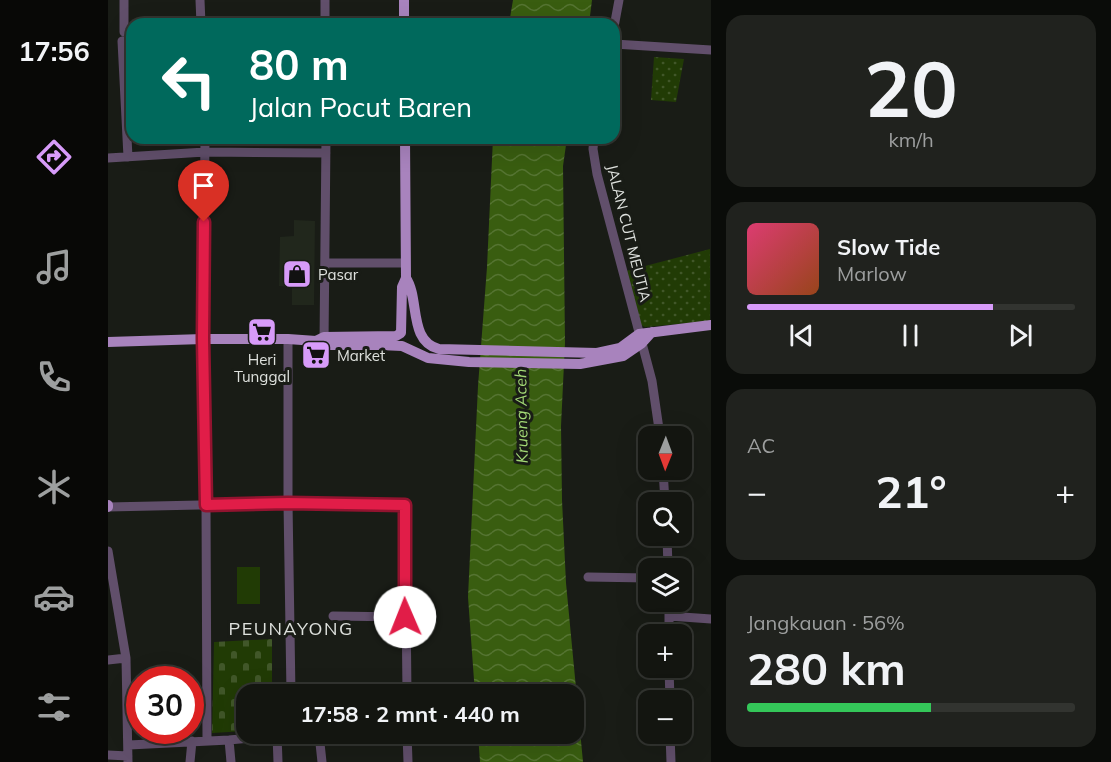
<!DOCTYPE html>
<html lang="id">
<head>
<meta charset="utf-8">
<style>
	body { margin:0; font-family:Mulish,sans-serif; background:#20221e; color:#f1f3f6; height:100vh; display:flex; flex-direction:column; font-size:22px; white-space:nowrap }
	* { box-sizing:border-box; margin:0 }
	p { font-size:20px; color:#9d9f9f }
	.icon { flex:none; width:33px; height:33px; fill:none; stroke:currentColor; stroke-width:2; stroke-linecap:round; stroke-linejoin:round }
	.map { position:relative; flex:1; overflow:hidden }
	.panel { display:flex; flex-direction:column; gap:15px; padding:15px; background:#0a0c09; width:400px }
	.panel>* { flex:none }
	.top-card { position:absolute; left:18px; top:18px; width:494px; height:126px; border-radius:18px; box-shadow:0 6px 24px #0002,0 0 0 2px #323430; background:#00695c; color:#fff; overflow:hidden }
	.needle { width:39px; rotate:181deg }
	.controls { position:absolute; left:530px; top:426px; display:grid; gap:12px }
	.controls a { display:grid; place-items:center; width:54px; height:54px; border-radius:12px; background:#131510; box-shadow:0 6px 24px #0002,0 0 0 2px #323430; font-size:30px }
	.speed { position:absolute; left:18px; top:666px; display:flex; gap:12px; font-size:30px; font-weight:700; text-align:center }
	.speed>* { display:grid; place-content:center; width:78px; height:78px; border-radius:50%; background:#131510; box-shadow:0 6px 24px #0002,0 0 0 2px #323430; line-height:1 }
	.speed .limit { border:9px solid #d22; background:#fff; color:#111 }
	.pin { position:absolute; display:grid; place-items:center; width:51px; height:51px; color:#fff; margin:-62px -26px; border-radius:50% 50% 50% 0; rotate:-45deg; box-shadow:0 0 6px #0007 }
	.pin .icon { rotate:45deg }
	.me { position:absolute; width:66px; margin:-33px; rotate:359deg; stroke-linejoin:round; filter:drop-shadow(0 0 4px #0008) }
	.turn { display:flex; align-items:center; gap:21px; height:126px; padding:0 24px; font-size:27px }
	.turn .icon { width:78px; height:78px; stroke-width:2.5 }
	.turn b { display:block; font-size:42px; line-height:51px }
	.big { font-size:45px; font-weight:700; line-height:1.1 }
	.panel .tile { flex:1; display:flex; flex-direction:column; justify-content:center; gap:9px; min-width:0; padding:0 21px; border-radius:18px; background:#20221e }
	.panel .dial { align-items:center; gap:0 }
	.dial b { font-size:78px; line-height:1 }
	.song { display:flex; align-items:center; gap:18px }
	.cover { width:72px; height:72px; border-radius:9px; background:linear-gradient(135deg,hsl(340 70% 55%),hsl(20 70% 35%)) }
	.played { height:6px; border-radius:3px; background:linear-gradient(90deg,#d79bf9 75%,#323430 75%) }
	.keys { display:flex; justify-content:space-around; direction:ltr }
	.heat { display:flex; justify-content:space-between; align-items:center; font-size:33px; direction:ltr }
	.charge { height:9px; border-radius:4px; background:linear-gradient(90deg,#34c759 56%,#323430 0) }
	.trip { position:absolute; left:128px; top:684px; width:348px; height:60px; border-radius:18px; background:#131510; box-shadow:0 6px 24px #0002,0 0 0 2px #323430; font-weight:700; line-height:60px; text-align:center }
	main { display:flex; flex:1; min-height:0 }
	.tabs { display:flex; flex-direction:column; width:108px; justify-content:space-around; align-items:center; background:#080806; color:#9d9f9f }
	.tabs .icon { width:42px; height:42px }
	.tabs .selected { color:#d79bf9 }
	.tabs b { font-size:27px; color:#f1f3f6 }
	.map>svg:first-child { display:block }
	.built { fill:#21271c }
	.grass { fill:url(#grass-dots) }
	.cemetery { fill:url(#cemetery-stones) }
	.garden { fill:#213b05 }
	.water { fill:url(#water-waves) }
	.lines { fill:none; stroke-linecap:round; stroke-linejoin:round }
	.minor { stroke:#614f6b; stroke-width:9 }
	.major { stroke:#a883bd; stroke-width:10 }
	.route-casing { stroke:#92132f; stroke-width:15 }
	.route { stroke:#e11d48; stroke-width:10 }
	.labels { text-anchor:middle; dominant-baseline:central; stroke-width:6; stroke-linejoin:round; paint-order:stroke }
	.street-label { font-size:15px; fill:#dee1dd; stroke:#191c16 }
	.poi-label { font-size:15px; fill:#dee1dd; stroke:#191c16; text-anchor:start }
	.water-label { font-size:16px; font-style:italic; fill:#a2d875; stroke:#191c16 }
	.quarter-label { font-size:18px; letter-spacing:1.5px; fill:#dee1dd; stroke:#191c16 }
</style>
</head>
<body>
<main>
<nav class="tabs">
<b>17:56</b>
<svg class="icon selected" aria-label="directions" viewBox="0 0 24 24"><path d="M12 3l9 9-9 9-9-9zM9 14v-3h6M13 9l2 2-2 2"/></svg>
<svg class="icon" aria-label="music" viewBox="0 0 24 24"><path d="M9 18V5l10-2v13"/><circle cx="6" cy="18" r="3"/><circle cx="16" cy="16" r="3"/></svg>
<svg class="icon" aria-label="phone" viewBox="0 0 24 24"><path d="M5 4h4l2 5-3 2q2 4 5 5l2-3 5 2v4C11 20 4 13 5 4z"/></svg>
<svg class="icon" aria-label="climate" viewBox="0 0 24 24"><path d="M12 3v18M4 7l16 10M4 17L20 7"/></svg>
<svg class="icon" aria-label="car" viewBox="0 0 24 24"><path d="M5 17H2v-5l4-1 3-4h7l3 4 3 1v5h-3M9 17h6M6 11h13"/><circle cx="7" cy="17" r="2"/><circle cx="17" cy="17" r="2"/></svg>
<svg class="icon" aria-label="filters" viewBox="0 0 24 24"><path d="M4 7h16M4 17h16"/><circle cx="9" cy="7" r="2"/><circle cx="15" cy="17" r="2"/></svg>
</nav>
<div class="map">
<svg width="603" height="762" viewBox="0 0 603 762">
	<defs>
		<pattern id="grass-dots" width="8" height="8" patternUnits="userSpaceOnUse" patternTransform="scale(1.5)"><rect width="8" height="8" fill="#213b05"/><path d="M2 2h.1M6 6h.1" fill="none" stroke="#415729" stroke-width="1.8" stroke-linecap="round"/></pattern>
		<pattern id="cemetery-stones" width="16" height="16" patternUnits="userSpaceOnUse" patternTransform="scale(1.5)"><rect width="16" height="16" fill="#213b05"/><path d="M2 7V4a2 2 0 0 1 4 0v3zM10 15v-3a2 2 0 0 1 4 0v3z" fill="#415729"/></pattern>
		<pattern id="water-waves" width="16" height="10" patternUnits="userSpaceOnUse" patternTransform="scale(1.5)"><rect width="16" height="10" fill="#395d10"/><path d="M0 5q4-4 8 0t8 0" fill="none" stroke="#557432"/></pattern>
	</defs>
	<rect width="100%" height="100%" fill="#191c16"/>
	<!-- built -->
	<path class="built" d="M186 220 207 221 206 305H184V287L171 286 172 237 186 236Z"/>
	<!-- grass -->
	<path class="grass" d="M546 57 576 59 568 102 543 100Z
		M602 249V321L537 327 531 324 518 271Z"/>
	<!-- cemetery -->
	<path class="cemetery" d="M164 639V694H138V731L104 733 106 642Z"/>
	<!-- garden -->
	<path class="garden" d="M129 567H152V604H129Z"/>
	<!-- water -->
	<path class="water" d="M405 0H484L481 24H401Z
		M385 138H459L455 166 457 343 453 426 454 500 458 583 475 762H372L370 734H465V694H367L360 597 370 386 379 267Z"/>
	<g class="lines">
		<!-- minor -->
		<path class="minor" d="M92 0 93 24
			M217 0V24
			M506 27 511 0
			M16 32V0
			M14 41 20 157
			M506 44 603 50
			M97 138 95 339 98 505 99 740
			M486 138 485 149 489 174 544 381 552 436
			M0 158 97 152 218 153
			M217 263H297
			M180 339V503L183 694
			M216 343 218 138
			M555 470 557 502
			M0 507 180 503 297 505 299 694
			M559 536 560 568
			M0 551 18 658 20 762
			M480 577 540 578
			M561 602V634
			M225 616 297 617
			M561 616 603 619
			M0 660 18 658
			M561 668 562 700
			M211 734 214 762
			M299 734 300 762
			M562 734 563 762
			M169 735 170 762
			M121 740 123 762
			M21 745 121 740 186 734
			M0 755 20 756
			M82 762 84 741"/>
		<!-- major -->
		<path class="major" d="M296 0V24
			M298 278C312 299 300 341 331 349L489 353 512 348 531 334 603 325
			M208 341 216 337 288 336 293 333 294 287 298 278 297 138
			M0 342 95 339H180L208 341 216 345H272L294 346 320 358 361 362 472 364 515 356 534 343 544 332
			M0 505V507"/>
	</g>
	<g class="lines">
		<!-- route casing -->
		<g class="route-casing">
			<path id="route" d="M96 222 95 339 98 505 180 503 297 505V617"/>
		</g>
		<!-- route -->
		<use href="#route" class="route"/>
	</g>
	<!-- icons -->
	<defs>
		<g id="shop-square" transform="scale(1.5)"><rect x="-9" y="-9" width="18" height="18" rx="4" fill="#d79bf9" stroke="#191c16"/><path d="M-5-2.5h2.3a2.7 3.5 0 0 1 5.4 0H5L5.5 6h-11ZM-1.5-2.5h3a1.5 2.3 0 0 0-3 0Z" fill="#111"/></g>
		<g id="supermarket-square" transform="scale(1.5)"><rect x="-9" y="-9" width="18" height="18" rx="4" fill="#d79bf9" stroke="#191c16"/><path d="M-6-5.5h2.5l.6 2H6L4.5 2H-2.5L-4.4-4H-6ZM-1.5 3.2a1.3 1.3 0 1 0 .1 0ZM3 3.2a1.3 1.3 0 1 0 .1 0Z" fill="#111"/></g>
	</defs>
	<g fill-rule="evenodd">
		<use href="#shop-square" x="189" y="274"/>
		<use href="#supermarket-square" x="154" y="332"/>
		<use href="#supermarket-square" x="208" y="355"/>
	</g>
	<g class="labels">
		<!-- street labels -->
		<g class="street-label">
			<text transform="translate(521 233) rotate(76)">JALAN CUT MEUTIA</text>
		</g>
		<!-- poi labels -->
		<g class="poi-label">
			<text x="210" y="274">Pasar</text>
			<text x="229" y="355">Market</text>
			<text x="154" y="359" text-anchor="middle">Heri<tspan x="154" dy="17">Tunggal</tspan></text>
		</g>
		<!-- water labels -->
		<g class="water-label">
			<text transform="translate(413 416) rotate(-91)">Krueng Aceh</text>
		</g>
		<!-- quarter labels -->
		<g class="quarter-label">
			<text x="183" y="628">PEUNAYONG</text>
		</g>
	</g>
</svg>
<div class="controls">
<a><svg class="needle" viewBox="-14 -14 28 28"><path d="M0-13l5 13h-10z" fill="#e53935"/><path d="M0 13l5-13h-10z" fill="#9d9f9f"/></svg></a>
<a><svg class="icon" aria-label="search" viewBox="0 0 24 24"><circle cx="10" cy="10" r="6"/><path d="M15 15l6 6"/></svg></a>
<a><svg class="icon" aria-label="layers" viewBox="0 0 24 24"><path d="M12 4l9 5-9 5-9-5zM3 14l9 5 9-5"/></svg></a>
<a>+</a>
<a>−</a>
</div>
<div class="speed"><div class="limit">30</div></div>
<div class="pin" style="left:96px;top:222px;background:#d93025"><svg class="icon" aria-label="arrive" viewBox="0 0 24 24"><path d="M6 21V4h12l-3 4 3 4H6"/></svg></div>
<svg class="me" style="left:297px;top:617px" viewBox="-20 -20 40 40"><circle r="19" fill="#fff"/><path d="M0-13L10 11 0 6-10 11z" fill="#e11d48"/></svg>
<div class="trip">17:58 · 2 mnt · 440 m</div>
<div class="top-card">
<div class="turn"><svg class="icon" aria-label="left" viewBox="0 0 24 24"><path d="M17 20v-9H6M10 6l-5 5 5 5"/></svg><div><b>80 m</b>Jalan Pocut Baren</div></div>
</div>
</div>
<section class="panel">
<div class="tile dial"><b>20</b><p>km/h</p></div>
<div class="tile">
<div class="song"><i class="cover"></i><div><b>Slow Tide</b><p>Marlow</p></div></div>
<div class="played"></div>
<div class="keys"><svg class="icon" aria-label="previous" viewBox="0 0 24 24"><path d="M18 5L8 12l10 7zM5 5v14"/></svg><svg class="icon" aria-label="pause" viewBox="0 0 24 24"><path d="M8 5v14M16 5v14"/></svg><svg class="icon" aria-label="next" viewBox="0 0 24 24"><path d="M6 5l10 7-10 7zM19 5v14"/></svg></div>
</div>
<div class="tile"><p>AC</p>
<div class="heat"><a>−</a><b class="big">21°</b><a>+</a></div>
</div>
<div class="tile"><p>Jangkauan · 56%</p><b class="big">280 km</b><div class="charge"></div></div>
</section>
</main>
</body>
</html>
